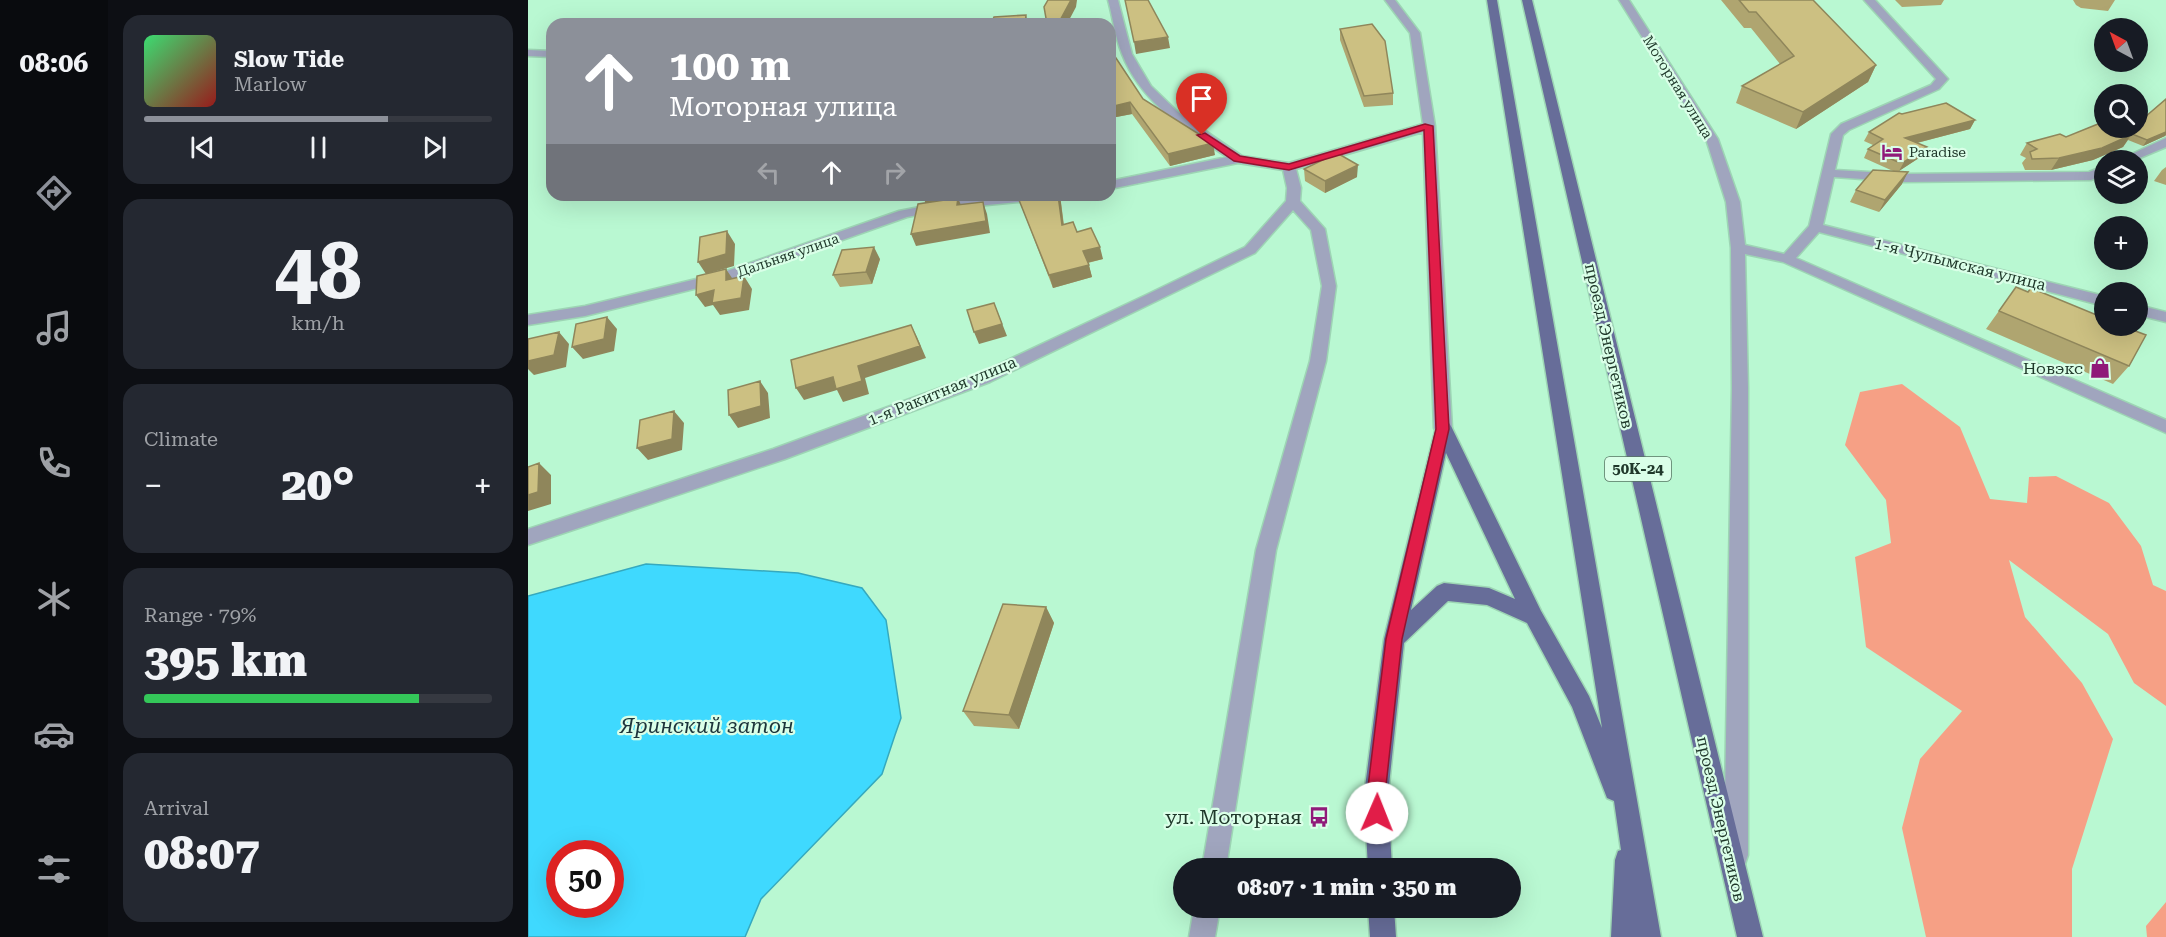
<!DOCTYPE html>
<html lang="en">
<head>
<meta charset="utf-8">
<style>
	body { margin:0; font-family:"Roboto Serif",serif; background:#242831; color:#f1f3f6; height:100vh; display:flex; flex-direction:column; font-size:22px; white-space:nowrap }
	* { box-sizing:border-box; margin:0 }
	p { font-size:20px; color:#9ea1a6 }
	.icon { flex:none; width:33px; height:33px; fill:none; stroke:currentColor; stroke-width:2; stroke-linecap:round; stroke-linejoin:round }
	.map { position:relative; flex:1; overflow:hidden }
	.details { display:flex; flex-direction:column; gap:15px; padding:15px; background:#0d0f14; width:420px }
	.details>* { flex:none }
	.hud { position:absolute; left:18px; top:18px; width:570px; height:183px; border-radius:18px; box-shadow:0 6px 24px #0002; background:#8c9099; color:#fff; overflow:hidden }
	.needle { width:39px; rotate:319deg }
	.controls { position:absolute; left:1566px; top:18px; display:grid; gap:12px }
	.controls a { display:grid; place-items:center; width:54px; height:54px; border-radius:50%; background:#171b24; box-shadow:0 6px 24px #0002; font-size:30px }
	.speed { position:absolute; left:18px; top:840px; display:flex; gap:12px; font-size:30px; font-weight:700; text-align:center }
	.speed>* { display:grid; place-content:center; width:78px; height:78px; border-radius:50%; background:#171b24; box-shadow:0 6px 24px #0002; line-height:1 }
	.speed .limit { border:9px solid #d22; background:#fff; color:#111 }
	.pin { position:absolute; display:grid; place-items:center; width:51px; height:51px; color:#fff; margin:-62px -26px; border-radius:50% 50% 50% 0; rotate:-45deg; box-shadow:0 0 6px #0007 }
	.pin .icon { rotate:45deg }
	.me { position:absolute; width:66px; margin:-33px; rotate:1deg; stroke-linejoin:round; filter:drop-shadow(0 0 4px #0008) }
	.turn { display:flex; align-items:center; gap:21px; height:126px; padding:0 24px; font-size:27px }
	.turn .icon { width:78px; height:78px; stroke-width:2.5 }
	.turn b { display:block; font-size:42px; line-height:51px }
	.lanes { display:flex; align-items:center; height:57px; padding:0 24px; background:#0003; justify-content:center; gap:30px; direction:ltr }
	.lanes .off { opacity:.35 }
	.big { font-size:45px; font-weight:800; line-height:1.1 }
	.details .widget { flex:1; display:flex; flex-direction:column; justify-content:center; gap:9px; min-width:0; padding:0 21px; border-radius:18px; background:#242831 }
	.details .dial { align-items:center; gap:0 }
	.dial b { font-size:78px; line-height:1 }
	.song { display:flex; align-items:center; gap:18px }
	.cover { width:72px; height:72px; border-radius:9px; background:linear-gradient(135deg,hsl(140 70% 55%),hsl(0 70% 35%)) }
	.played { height:6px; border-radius:3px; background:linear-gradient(90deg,#8c9099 70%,#363941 70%) }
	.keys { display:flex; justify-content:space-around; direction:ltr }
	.heat { display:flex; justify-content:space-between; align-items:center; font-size:33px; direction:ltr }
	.charge { height:9px; border-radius:4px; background:linear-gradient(90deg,#34c759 79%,#363941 0) }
	.trip { position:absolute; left:645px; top:858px; width:348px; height:60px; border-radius:30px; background:#171b24; box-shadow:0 6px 24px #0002; font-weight:800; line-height:60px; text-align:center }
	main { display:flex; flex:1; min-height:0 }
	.menu { display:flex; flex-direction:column; width:108px; justify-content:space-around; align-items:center; background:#090b0e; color:#9ea1a6 }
	.menu .icon { width:42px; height:42px }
	.menu .on { color:#8c9099 }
	.menu b { font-size:27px; color:#f1f3f6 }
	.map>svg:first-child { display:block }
	.green { fill:#f6a085 }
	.water { fill:#3fd9fe; stroke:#35a9be; stroke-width:1.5; fill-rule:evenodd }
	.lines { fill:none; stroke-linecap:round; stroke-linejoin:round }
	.minor-casing { stroke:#9dd5b4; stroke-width:3 }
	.major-casing { stroke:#9dd5b4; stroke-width:3 }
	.minor { fill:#a0a5be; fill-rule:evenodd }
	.major { fill:#676d99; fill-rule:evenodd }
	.wall { fill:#afa570 }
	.shaded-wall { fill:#8f865b }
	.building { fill:#ccc082; stroke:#8f865b; stroke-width:1.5 }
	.route { fill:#e11d48; stroke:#92132f; stroke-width:1.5 }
	.labels { text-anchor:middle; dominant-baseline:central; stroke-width:4.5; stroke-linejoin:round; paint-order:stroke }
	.far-street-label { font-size:14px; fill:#1f382a; stroke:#daffe8 }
	.far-poi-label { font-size:14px; fill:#1f382a; stroke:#daffe8; text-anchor:start }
	.shield { fill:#daffe8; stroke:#577463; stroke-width:1.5 }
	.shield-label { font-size:15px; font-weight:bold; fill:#1f382a }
	.street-label { font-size:16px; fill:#1f382a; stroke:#daffe8 }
	.poi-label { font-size:16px; fill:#1f382a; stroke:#daffe8; text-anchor:end }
	.near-poi-label { font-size:20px; fill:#1f382a; stroke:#daffe8; text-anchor:end }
	.near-water-label { font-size:21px; font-style:italic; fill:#1c343b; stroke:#daffe8 }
</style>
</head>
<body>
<main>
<nav class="menu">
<b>08:06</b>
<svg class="icon on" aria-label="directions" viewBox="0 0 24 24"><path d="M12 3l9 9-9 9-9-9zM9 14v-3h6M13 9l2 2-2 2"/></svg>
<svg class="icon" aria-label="music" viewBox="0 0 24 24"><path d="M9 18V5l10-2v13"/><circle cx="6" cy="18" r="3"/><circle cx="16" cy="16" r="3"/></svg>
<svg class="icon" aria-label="phone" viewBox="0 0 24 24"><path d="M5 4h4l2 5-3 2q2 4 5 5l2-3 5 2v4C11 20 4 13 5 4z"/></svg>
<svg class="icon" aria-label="climate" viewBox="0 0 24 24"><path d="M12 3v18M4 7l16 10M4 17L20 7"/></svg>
<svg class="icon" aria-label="car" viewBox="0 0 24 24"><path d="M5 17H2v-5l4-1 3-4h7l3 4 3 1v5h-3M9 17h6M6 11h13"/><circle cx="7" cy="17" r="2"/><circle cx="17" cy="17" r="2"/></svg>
<svg class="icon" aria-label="filters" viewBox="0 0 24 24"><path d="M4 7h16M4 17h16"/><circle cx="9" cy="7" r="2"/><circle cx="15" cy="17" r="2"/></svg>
</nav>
<section class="details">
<div class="widget">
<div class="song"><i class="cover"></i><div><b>Slow Tide</b><p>Marlow</p></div></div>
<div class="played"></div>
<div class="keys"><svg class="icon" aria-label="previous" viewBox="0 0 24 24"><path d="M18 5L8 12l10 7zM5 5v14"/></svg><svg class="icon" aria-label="pause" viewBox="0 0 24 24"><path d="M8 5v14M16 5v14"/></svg><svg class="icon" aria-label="next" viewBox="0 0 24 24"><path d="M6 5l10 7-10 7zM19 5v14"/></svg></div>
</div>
<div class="widget dial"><b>48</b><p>km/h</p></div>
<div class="widget"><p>Climate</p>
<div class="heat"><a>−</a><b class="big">20°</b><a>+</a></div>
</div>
<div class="widget"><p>Range · 79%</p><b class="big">395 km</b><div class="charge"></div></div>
<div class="widget"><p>Arrival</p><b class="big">08:07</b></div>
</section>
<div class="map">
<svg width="1638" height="937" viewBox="0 0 1638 937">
	<rect width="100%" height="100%" fill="#b9f8d2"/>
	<!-- green -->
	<path class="green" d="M1374 384 1432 427 1462 499 1499 503 1501 477 1528 476 1581 503 1613 546 1625 585 1638 591V706L1606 683 1580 634 1481 560 1497 617 1554 683 1585 739 1544 869V937H1398L1374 828 1392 759 1434 711 1338 647 1327 557 1363 543 1358 500 1317 445 1332 392Z
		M1638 902V937H1619L1618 926Z"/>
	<!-- water -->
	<path class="water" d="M118 564 270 573 334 588 358 620 373 718 367 735 354 774 233 899 217 937H0V596ZM32 854H82V904H32Z"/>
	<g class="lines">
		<!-- minor casing -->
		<g class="minor-casing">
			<path id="minor" d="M580 0H590L604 54 623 86 650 112 714 156 761 163 895 124 882 33 857 0H867L892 33 907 126 924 428 921 433 915 434 909 433 906 428 895 132 768 169 773 188 772 201 797 229 808 286 798 361 748 550 698 868H674L728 550 782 361 794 286 783 230 765 210 727 253 462 382 257 459 0 545V529L245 449 450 374 618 295 717 247 758 201 759 188 755 170 710 163 582 189V181L699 157C658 130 613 103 594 54 587 37 585 18 580 0Z
				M1091 0H1101L1190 139 1212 202 1217 245 1256 254 1281 226 1303 134 1313 124 1403 85 1408 79 1336 0H1347L1420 79 1411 89 1321 130 1315 135 1307 170 1376 174 1561 172 1576 166V175L1563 180 1376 182 1306 177 1295 225 1576 296V306L1291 232 1268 258 1638 420V433L1255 262 1217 254 1220 388V855L1217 864 1208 867 1199 864 1196 855 1204 388 1203 248 1198 202 1178 139Z
				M0 50 24 51V57L0 56Z
				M1638 138V147L1607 160H1591Z
				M479 195H528L521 199 428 208 379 217 202 280 57 316 0 325V315L57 306 193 273 371 211 428 200Z
				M1610 305 1638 312V322L1610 315Z
				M666 908H692L687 937H661Z"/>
		</g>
		<!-- major casing -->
		<g class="major-casing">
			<path id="major" d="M959 0H969L1133 937H1083L1087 860 1090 851 1093 850 1086 801 1079 798 1044 707 999 623 959 605 920 601 876 643 860 795 864 868H840L836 795 856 639 909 423 915 422 921 423 924 428 1013 611 1061 696 1074 728ZM918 453 987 599 961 588 916 583 909 586 883 610Z
				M994 0H1004L1235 937H1209Z
				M840 908H866L868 937H842Z"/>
		</g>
		<!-- minor -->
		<use href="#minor" class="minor"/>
		<!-- major -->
		<use href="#major" class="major"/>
	</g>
	<!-- wall -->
	<path class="wall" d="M1193 0H1285L1348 65 1340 82 1268 129 1208 103 1214 86 1252 64 1223 28H1216Z
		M1367 0H1416L1413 5 1374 7Z
		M1545 0H1587L1580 11 1553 8 1548 5Z
		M812 29 865 93V105L836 107 812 40Z
		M582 49 615 99 687 155 642 166 604 114 583 118 582 116Z
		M1638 99V135L1637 136 1615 146 1600 140 1595 147 1565 160 1523 170H1497L1494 163 1498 158 1492 155 1499 143 1538 137 1598 133Z
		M1374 114 1447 120 1442 129 1389 143 1394 156 1371 171 1374 184 1351 212 1322 202 1328 190 1365 171 1336 158 1340 149 1345 145 1336 141 1341 132Z
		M1638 167V185L1626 181 1634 170Z
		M776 169 829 177 797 193 777 181Z
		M489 195H532L536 225 549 232 575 259 560 263 564 277 525 288Z
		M352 259 344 284 312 287 305 275Z
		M1488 287 1601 366 1585 384 1458 329Z
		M518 607 526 623 491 729 446 726 435 711Z"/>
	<!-- shaded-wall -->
	<path class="shaded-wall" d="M543 0H549L548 7 539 24H530Z
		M498 15 500 24H497Z
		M640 37 642 48 608 54 606 42Z
		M1348 65 1340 82 1268 129 1275 112Z
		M602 102 604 114 583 118 582 107Z
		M1447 120 1442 129 1373 147 1377 138Z
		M1638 132V135L1637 136 1615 146 1619 140Z
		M1603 135 1595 147 1565 160 1523 170 1531 158Z
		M685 143 687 155 642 166 640 154Z
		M1399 147 1394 156 1371 171 1376 162Z
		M830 165 829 177 797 193V181Z
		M1380 172 1374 184 1351 212 1357 200Z
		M394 195H437V197L430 198 435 210 398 204Z
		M530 195H532L537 237 534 225Z
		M455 202 459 214 462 233 388 246 383 234Z
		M199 231 207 244 206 266 178 274 170 262Z
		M346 247 352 259 344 284 338 272Z
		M572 247 575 259 558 263 555 251Z
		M561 265 564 277 525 288 521 275Z
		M198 269 206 281 198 280Z
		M216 276 224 289 221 310 192 315 185 305 177 307 168 295Z
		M466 303 479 336 451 344 446 332Z
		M79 317 89 329 86 351 55 359 44 347Z
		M383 325 389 337 398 358 337 378 341 394 315 402 309 390 276 400 268 388 330 366Z
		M31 332 41 344 38 367 6 375 0 369V361Z
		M232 381 240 393 242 418 210 428 201 415Z
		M146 411 156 423 154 450 120 460 109 448Z
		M11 463 23 475V504L0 511V495Z
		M518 607 526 623 491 729 481 715Z"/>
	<!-- building -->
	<path class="building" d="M520 0H543L530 24H519L516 7Z
		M597 0H620L640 37 606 42Z
		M1211 0H1285L1348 65 1275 112 1214 86 1266 56 1228 12H1221Z
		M498 15 497 24H463L466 17Z
		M844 24 857 41 865 93 836 96 812 29Z
		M582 49 615 99 685 143 640 154 602 102 582 107Z
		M1638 99V132L1619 140 1599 132 1604 128H1610V123Z
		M1418 103 1447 120 1377 138 1399 147 1376 162H1370L1340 149 1355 139 1341 132 1371 113 1374 114Z
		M1575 122 1576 123V128H1587L1603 135 1574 148 1531 158 1504 159 1502 152 1509 149 1499 143 1532 134 1538 137Z
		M809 153 830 165 797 181 776 169Z
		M1345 170 1380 172 1357 200 1328 190Z
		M489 195H530L534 225 545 222 549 232 563 228 572 247 555 251 561 265 521 275Z
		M430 198 429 205 455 202 458 221 383 234 390 204Z
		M199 231 198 254 170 262 172 237Z
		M346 247 338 272 305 275 314 250Z
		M198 269V280L216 276 213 298 184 303 186 290 168 295 169 276Z
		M1488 287 1500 292 1503 288 1576 318V326H1594L1618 335 1601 366 1471 311Z
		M466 303 474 324 446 332 439 310Z
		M79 317 76 339 44 347 48 324Z
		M383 325 392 346 330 366 334 381 308 389 305 377 268 388 263 360Z
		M31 332 26 355 0 361V339Z
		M232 381 233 406 201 415 200 390Z
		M146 411 144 439 109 448 112 420Z
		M11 463 10 492 0 495V467Z
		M475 604 518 607 481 715 435 711Z"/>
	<!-- route -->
	<path class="route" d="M897 124 905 126 921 429 874 639 857 795 858 813 856 820 849 822 843 820 839 795 858 639 908 429 896 130 761 170 706 161 669 135 677 133 712 156 761 164Z"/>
	<!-- icons -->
	<defs>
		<g id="hotel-bare" transform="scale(1.62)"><path d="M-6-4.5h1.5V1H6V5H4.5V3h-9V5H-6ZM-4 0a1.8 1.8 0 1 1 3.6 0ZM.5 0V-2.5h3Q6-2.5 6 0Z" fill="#901a79" stroke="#daffe8" stroke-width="2.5" paint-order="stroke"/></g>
		<g id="shop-bare" transform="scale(1.62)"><path d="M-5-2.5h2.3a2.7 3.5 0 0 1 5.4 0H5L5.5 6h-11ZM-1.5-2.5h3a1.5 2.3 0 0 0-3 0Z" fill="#901a79" stroke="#daffe8" stroke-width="2.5" paint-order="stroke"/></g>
		<g id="bus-bare" transform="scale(1.62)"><path d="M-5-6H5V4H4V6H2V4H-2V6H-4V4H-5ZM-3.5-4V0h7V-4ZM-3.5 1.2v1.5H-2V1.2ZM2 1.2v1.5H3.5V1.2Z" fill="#901a79" stroke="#daffe8" stroke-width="2.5" paint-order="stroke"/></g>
	</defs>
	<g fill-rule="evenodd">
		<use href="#hotel-bare" x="1364" y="152"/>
		<use href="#shop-bare" x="1572" y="368"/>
		<use href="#bus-bare" x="791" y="817"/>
	</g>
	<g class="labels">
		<!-- far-street labels -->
		<g class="far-street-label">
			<text transform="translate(1150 87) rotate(58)">Моторная улица</text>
			<text transform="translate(260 255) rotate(-19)">Дальняя улица</text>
		</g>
		<!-- far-poi labels -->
		<g class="far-poi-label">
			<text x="1381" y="152">Paradise</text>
		</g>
		<!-- shield labels -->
		<rect class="shield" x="1077" y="457" width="66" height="24" rx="4.5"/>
		<g class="shield-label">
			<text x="1110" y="469">50К-24</text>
		</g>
		<!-- street labels -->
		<g class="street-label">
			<text transform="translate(1432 264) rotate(14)">1-я Чулымская улица</text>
			<text transform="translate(1081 346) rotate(77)">проезд Энергетиков</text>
			<text transform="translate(414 391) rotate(-22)">1-я Ракитная улица</text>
			<text transform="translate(1193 819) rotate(77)">проезд Энергетиков</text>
		</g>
		<!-- poi labels -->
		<g class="poi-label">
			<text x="1555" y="368">Новэкс</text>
		</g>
		<!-- near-poi labels -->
		<g class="near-poi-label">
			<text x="774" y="817">ул. Моторная</text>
		</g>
		<!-- near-water labels -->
		<g class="near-water-label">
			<text x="179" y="726">Яринский затон</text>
		</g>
	</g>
</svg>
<div class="controls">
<a><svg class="needle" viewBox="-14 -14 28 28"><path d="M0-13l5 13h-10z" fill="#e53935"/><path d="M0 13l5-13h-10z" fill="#9ea1a6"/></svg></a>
<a><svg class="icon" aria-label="search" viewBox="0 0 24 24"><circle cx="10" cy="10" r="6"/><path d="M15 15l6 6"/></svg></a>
<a><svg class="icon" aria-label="layers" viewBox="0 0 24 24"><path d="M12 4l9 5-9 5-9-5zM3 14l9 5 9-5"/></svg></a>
<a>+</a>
<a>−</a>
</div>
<div class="speed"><div class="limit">50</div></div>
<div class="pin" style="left:674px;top:135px;background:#d93025"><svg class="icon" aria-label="arrive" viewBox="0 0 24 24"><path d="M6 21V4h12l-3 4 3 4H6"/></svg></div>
<svg class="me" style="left:849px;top:813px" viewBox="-20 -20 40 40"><circle r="19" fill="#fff"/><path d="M0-13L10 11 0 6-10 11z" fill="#e11d48"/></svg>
<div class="trip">08:07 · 1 min · 350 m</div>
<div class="hud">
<div class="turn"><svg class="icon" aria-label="ahead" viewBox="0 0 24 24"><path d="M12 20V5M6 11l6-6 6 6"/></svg><div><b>100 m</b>Моторная улица</div></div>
<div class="lanes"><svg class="icon off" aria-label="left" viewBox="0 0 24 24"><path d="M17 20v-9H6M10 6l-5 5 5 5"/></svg><svg class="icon" aria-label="ahead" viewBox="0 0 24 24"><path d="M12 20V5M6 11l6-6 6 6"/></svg><svg class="icon off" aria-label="right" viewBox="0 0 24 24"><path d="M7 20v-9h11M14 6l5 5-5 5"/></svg></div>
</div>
</div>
</main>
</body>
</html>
